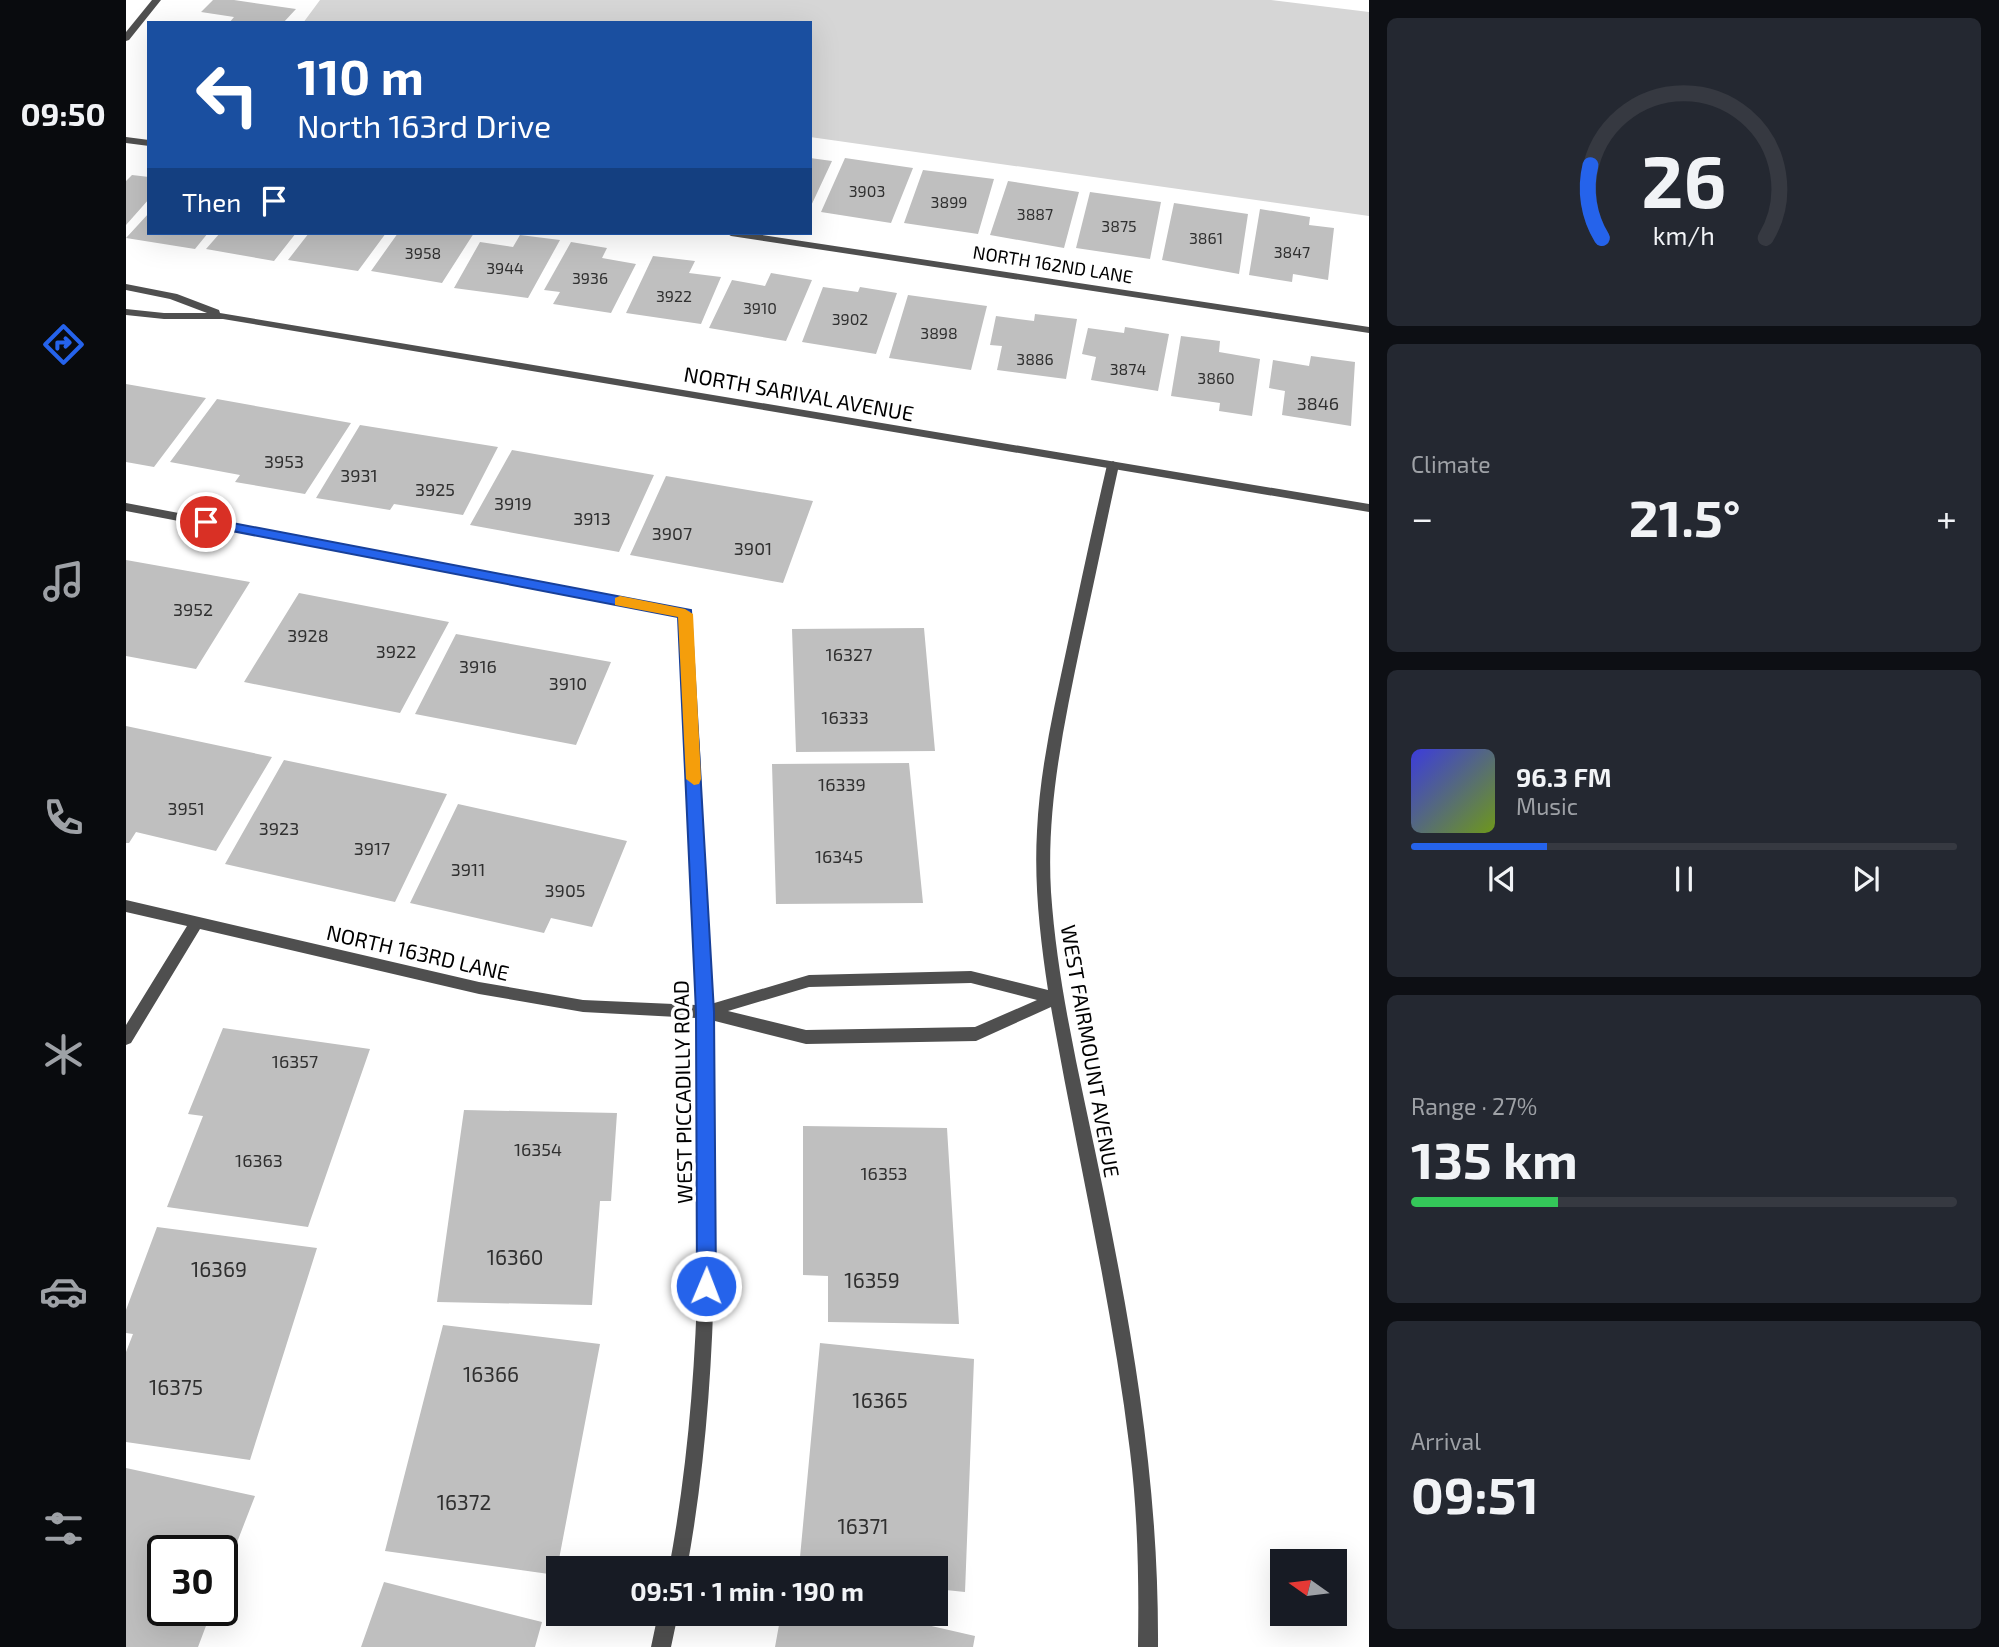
<!DOCTYPE html>
<html lang="en">
<head>
<meta charset="utf-8">
<style>
	body { margin:0; font-family:"Exo 2",sans-serif; background:#242831; color:#f1f3f6; height:100vh; display:flex; flex-direction:column; font-size:26px; white-space:nowrap }
	* { box-sizing:border-box; margin:0 }
	p { font-size:23px; color:#9ea1a6 }
	.icon { flex:none; width:38px; height:38px; fill:none; stroke:currentColor; stroke-width:2; stroke-linecap:round; stroke-linejoin:round }
	.map { position:relative; flex:1; overflow:hidden }
	.side { display:flex; flex-direction:column; gap:18px; padding:18px; background:#0d0f14; width:630px }
	.side>* { flex:none }
	.guide { position:absolute; left:21px; top:21px; width:665px; height:214px; border-radius:0px; box-shadow:0 7px 28px #0002; background:#1a4fa0; color:#fff; overflow:hidden }
	.needle { width:46px; rotate:284deg }
	.buttons { position:absolute; left:1144px; top:1549px; display:grid; gap:14px }
	.buttons a { display:grid; place-items:center; width:77px; height:77px; border-radius:0px; background:#171b24; box-shadow:0 7px 28px #0002; font-size:35px }
	.speed { position:absolute; left:21px; top:1535px; display:flex; gap:14px; font-size:35px; font-weight:700; text-align:center }
	.speed>* { display:grid; place-content:center; width:91px; height:91px; border-radius:50%; background:#171b24; box-shadow:0 7px 28px #0002; line-height:1 }
	.speed .limit { border:4px solid #111; border-radius:10px; background:#fff; color:#111 }
	.pin { position:absolute; display:grid; place-items:center; width:60px; height:60px; color:#fff; margin:-30px; border:4px solid #fff; border-radius:50%; box-shadow:0 2px 7px #0007 }
	.me { position:absolute; width:77px; margin:-38px; rotate:1deg; stroke-linejoin:round; filter:drop-shadow(0 0 5px #0008) }
	.turn { display:flex; align-items:center; gap:24px; height:147px; padding:0 35px; font-size:32px }
	.turn .icon { width:91px; height:91px; stroke-width:2.5 }
	.turn b { display:block; font-size:49px; line-height:60px }
	.then { display:flex; align-items:center; height:66px; padding:0 35px; background:#0003; gap:14px; font-size:26px }
	.big { font-size:52px; font-weight:700; line-height:1.1 }
	.side .tile { flex:1; display:flex; flex-direction:column; justify-content:center; gap:10px; min-width:0; padding:0 24px; border-radius:10px; background:#242831 }
	.side .dial { align-items:center; gap:0 }
	.dial svg { height:182px; overflow:visible; fill:none; stroke:#363941; stroke-width:7; stroke-linecap:round; text-anchor:middle }
	.dial text { fill:#f1f3f6; stroke:none }
	.song { display:flex; align-items:center; gap:21px }
	.cover { width:84px; height:84px; border-radius:10px; background:linear-gradient(135deg,hsl(240 70% 55%),hsl(80 70% 35%)) }
	.played { height:7px; border-radius:4px; background:linear-gradient(90deg,#2563eb 25%,#363941 25%) }
	.keys { display:flex; justify-content:space-around; direction:ltr }
	.heat { display:flex; justify-content:space-between; align-items:center; font-size:38px; direction:ltr }
	.charge { height:10px; border-radius:5px; background:linear-gradient(90deg,#34c759 27%,#363941 0) }
	.trip { position:absolute; left:420px; top:1556px; width:402px; height:70px; border-radius:0px; background:#171b24; box-shadow:0 7px 28px #0002; font-weight:700; line-height:70px; text-align:center }
	main { display:flex; flex:1; min-height:0 }
	.dock { display:flex; flex-direction:column; width:126px; justify-content:space-around; align-items:center; background:#090b0e; color:#9ea1a6 }
	.dock .icon { width:49px; height:49px }
	.dock .current { color:#2563eb }
	.dock b { font-size:32px; color:#f1f3f6 }
	.map>svg:first-child { display:block }
	.green { fill:#d6d6d6 }
	.building { fill:#bfbfbf }
	.lines { fill:none; stroke-linecap:round; stroke-linejoin:round }
	.minor { fill:#4f4f4f; fill-rule:evenodd }
	.tertiary { fill:#4f4f4f; fill-rule:evenodd }
	.route { fill:#2563eb; stroke:#184099; stroke-width:2 }
	.slow { fill:#f59e0b }
	.labels { text-anchor:middle; dominant-baseline:central; stroke-width:7; stroke-linejoin:round; paint-order:stroke }
	.far-number-label { font-size:16px; fill:#303030 }
	.far-street-label { font-size:18px; fill:#000; stroke:#fff }
	.number-label { font-size:18px; fill:#303030 }
	.street-label { font-size:21px; fill:#000; stroke:#fff }
	.near-number-label { font-size:21px; fill:#303030 }
</style>
</head>
<body>
<main>
<nav class="dock">
<b>09:50</b>
<svg class="icon current" aria-label="directions" viewBox="0 0 24 24"><path d="M12 3l9 9-9 9-9-9zM9 14v-3h6M13 9l2 2-2 2"/></svg>
<svg class="icon" aria-label="music" viewBox="0 0 24 24"><path d="M9 18V5l10-2v13"/><circle cx="6" cy="18" r="3"/><circle cx="16" cy="16" r="3"/></svg>
<svg class="icon" aria-label="phone" viewBox="0 0 24 24"><path d="M5 4h4l2 5-3 2q2 4 5 5l2-3 5 2v4C11 20 4 13 5 4z"/></svg>
<svg class="icon" aria-label="climate" viewBox="0 0 24 24"><path d="M12 3v18M4 7l16 10M4 17L20 7"/></svg>
<svg class="icon" aria-label="car" viewBox="0 0 24 24"><path d="M5 17H2v-5l4-1 3-4h7l3 4 3 1v5h-3M9 17h6M6 11h13"/><circle cx="7" cy="17" r="2"/><circle cx="17" cy="17" r="2"/></svg>
<svg class="icon" aria-label="filters" viewBox="0 0 24 24"><path d="M4 7h16M4 17h16"/><circle cx="9" cy="7" r="2"/><circle cx="15" cy="17" r="2"/></svg>
</nav>
<div class="map">
<svg width="1243" height="1647" viewBox="0 0 1243 1647">
	<rect width="100%" height="100%" fill="#fff"/>
	<!-- green -->
	<path class="green" d="M194 0H1145L1243 12V216L684 137V23H177Z"/>
	<!-- building -->
	<path class="building" d="M87 0H108L170 9 157 23H103L108 17 75 12Z
		M684 158 706 161 684 208Z
		M719 158 787 168 765 223 695 212Z
		M797 170 868 179 852 234 778 223Z
		M6 175 23 177V199L0 225V181Z
		M882 181 953 192 938 248 864 235Z
		M964 192 1035 202 1024 259 950 248Z
		M1048 203 1122 214 1113 274 1036 260Z
		M1134 209 1184 217 1183 225 1208 228 1202 280 1167 274 1166 282 1123 275Z
		M23 213V233H82L69 249 0 238Z
		M94 233H170L148 261 80 249Z
		M183 233H260L232 271 162 260Z
		M272 233H348L316 283 245 271Z
		M394 235 434 240 402 298 328 288 354 242 387 247Z
		M445 242 481 248 476 258 510 264 485 313 427 304 434 292 418 290Z
		M527 256 569 261 563 273 595 277 575 324 500 313Z
		M645 273 686 280 660 341 583 328 606 280 639 286Z
		M697 287 732 292 734 287 771 293 750 354 676 342Z
		M782 295 861 306 845 370 763 358Z
		M909 314 951 319 940 379 871 370 876 346 864 345 870 316 908 321Z
		M999 327 1043 334 1032 391 965 380 970 357 956 354 962 328 998 333Z
		M1055 336 1094 341 1093 352 1134 359 1126 416 1093 411 1094 403 1045 396Z
		M1185 356 1229 362 1225 426 1156 415 1159 391 1143 388 1147 360 1183 366Z
		M0 384 80 398 28 467 0 462Z
		M91 399 225 423 179 494 109 482 114 475 44 462Z
		M234 425 372 447 337 515 268 504 264 510 190 498Z
		M386 450 528 475 493 552 344 525Z
		M540 476 687 501 657 583 504 555Z
		M0 560 124 582 70 669 0 656Z
		M173 593 323 622 274 713 118 682Z
		M798 628 809 751 670 752 666 629Z
		M330 634 485 662 450 745 289 714Z
		M0 726 146 757 90 851 10 832 3 843H0Z
		M158 760 321 794 269 902 99 864Z
		M783 763 797 903 650 904 646 764Z
		M332 804 501 841 466 927 425 918 418 933 284 903Z
		M97 1028 244 1049 182 1227 41 1207 77 1116 62 1114Z
		M338 1110 491 1113 485 1201H474L466 1305 311 1302Z
		M677 1126 821 1128 833 1324 702 1322V1276L677 1275Z
		M31 1227 191 1248 124 1460 0 1442V1352L7 1334 0 1333V1310Z
		M317 1325 474 1344 430 1575 259 1551Z
		M694 1343 848 1359 839 1592 810 1589V1568H673Z
		M0 1468 129 1496 96 1581V1550H37V1610H86L72 1647H0Z
		M258 1582 416 1622 409 1647H235Z
		M655 1614H753L849 1636 847 1647H649Z"/>
	<g class="lines">
		<!-- minor -->
		<path class="minor" d="M26 0H35L3 40 0 41V32Z
			M0 137 23 140V146L0 143Z
			M600 233H623L1243 327V333L605 236Z
			M987 461 993 465C980 524 968 583 955 642 938 724 920 807 925 892 932 994 958 1094 978 1194 1009 1347 1033 1490 1032 1647H1012C1013 1581 1012 1516 1004 1451 986 1302 951 1155 925 1007L850 1041 680 1044 585 1020C591 1203 594 1387 561 1568H543C577 1387 575 1202 570 1018L457 1012 353 994 74 929 5 1043 0 1045V1025L61 926 0 912V900L353 982 457 1000 570 1005 554 616 0 511V503L564 610 574 751 585 1004 683 975 845 971 922 990C914 937 908 884 911 831 914 768 928 708 941 647 954 586 967 525 981 465ZM845 983 911 1000 849 1027 680 1030 602 1011 683 987Z
			M532 1614H552L545 1647H525Z"/>
		<!-- tertiary -->
		<path class="tertiary" d="M0 284 51 294 93 310 94 313 1243 504V512L97 319H38L0 315V309L38 313H81L44 299 0 290Z"/>
	</g>
	<!-- route -->
	<path class="route" d="M80 518 565 610 588 1012 590 1286 587 1293 580 1295 573 1293 571 1286 570 1012 552 617 75 525 73 522Z"/>
	<!-- slow -->
	<path class="slow" d="M494 596 559 609 567 614 575 779 573 784 568 785 560 779 552 617 489 605V598Z"/>
	<g class="labels">
		<!-- far-number labels -->
		<g class="far-number-label">
			<text x="741" y="190">3903</text>
			<text x="823" y="201">3899</text>
			<text x="909" y="213">3887</text>
			<text x="993" y="225">3875</text>
			<text x="1080" y="237">3861</text>
			<text x="1166" y="251">3847</text>
			<text x="297" y="252">3958</text>
			<text x="379" y="267">3944</text>
			<text x="464" y="277">3936</text>
			<text x="548" y="295">3922</text>
			<text x="634" y="307">3910</text>
			<text x="724" y="318">3902</text>
			<text x="813" y="332">3898</text>
			<text x="909" y="358">3886</text>
			<text x="1002" y="368">3874</text>
			<text x="1090" y="377">3860</text>
		</g>
		<!-- far-street labels -->
		<g class="far-street-label">
			<text transform="translate(927 264) rotate(9)">NORTH 162ND LANE</text>
		</g>
		<!-- number labels -->
		<g class="number-label">
			<text x="1192" y="403">3846</text>
			<text x="158" y="461">3953</text>
			<text x="233" y="475">3931</text>
			<text x="309" y="489">3925</text>
			<text x="387" y="503">3919</text>
			<text x="466" y="518">3913</text>
			<text x="546" y="533">3907</text>
			<text x="627" y="548">3901</text>
			<text x="67" y="609">3952</text>
			<text x="182" y="635">3928</text>
			<text x="270" y="651">3922</text>
			<text x="723" y="654">16327</text>
			<text x="352" y="666">3916</text>
			<text x="442" y="683">3910</text>
			<text x="719" y="717">16333</text>
			<text x="716" y="784">16339</text>
			<text x="60" y="808">3951</text>
			<text x="153" y="828">3923</text>
			<text x="246" y="848">3917</text>
			<text x="713" y="856">16345</text>
			<text x="342" y="869">3911</text>
			<text x="439" y="890">3905</text>
			<text x="169" y="1061">16357</text>
			<text x="412" y="1149">16354</text>
			<text x="133" y="1160">16363</text>
			<text x="758" y="1173">16353</text>
		</g>
		<!-- street labels -->
		<g class="street-label">
			<text transform="translate(673 393) rotate(10)">NORTH SARIVAL AVENUE</text>
			<text transform="translate(292 952) rotate(13)">NORTH 163RD LANE</text>
			<text transform="translate(965 1051) rotate(80)">WEST FAIRMOUNT AVENUE</text>
			<text transform="translate(556 1092) rotate(-91)">WEST PICCADILLY ROAD</text>
		</g>
		<!-- near-number labels -->
		<g class="near-number-label">
			<text x="389" y="1256">16360</text>
			<text x="93" y="1268">16369</text>
			<text x="746" y="1279">16359</text>
			<text x="365" y="1373">16366</text>
			<text x="50" y="1386">16375</text>
			<text x="754" y="1399">16365</text>
			<text x="338" y="1501">16372</text>
			<text x="737" y="1525">16371</text>
		</g>
	</g>
</svg>
<div class="buttons">
<a><svg class="needle" viewBox="-14 -14 28 28"><path d="M0-13l5 13h-10z" fill="#e53935"/><path d="M0 13l5-13h-10z" fill="#9ea1a6"/></svg></a>
</div>
<div class="speed"><div class="limit">30</div></div>
<div class="pin" style="left:80px;top:522px;background:#d93025"><svg class="icon" aria-label="arrive" viewBox="0 0 24 24"><path d="M6 21V4h12l-3 4 3 4H6"/></svg></div>
<svg class="me" style="left:580px;top:1286px" viewBox="-20 -20 40 40"><circle r="17" fill="#2563eb" stroke="#fff" stroke-width="3"/><path d="M0-11L8 9 0 5-8 9z" fill="#fff"/></svg>
<div class="trip">09:51 · 1 min · 190 m</div>
<div class="guide">
<div class="turn"><svg class="icon" aria-label="left" viewBox="0 0 24 24"><path d="M17 20v-9H6M10 6l-5 5 5 5"/></svg><div><b>110 m</b>North 163rd Drive</div></div>
<div class="then">Then<svg class="icon" aria-label="arrive" viewBox="0 0 24 24"><path d="M6 21V4h12l-3 4 3 4H6"/></svg></div>
</div>
</div>
<section class="side">
<div class="tile dial"><svg viewBox="0 0 100 80">
<path d="M14 69A42 42 0 1 1 86 69"/>
<path d="M14 69A42 42 0 0 1 9 37" stroke="#2563eb"/>
<text x="50" y="56" font-size="32" font-weight="700">26</text>
<text x="50" y="72" font-size="11">km/h</text>
</svg></div>
<div class="tile"><p>Climate</p>
<div class="heat"><a>−</a><b class="big">21.5°</b><a>+</a></div>
</div>
<div class="tile">
<div class="song"><i class="cover"></i><div><b>96.3 FM</b><p>Music</p></div></div>
<div class="played"></div>
<div class="keys"><svg class="icon" aria-label="previous" viewBox="0 0 24 24"><path d="M18 5L8 12l10 7zM5 5v14"/></svg><svg class="icon" aria-label="pause" viewBox="0 0 24 24"><path d="M8 5v14M16 5v14"/></svg><svg class="icon" aria-label="next" viewBox="0 0 24 24"><path d="M6 5l10 7-10 7zM19 5v14"/></svg></div>
</div>
<div class="tile"><p>Range · 27%</p><b class="big">135 km</b><div class="charge"></div></div>
<div class="tile"><p>Arrival</p><b class="big">09:51</b></div>
</section>
</main>
</body>
</html>
